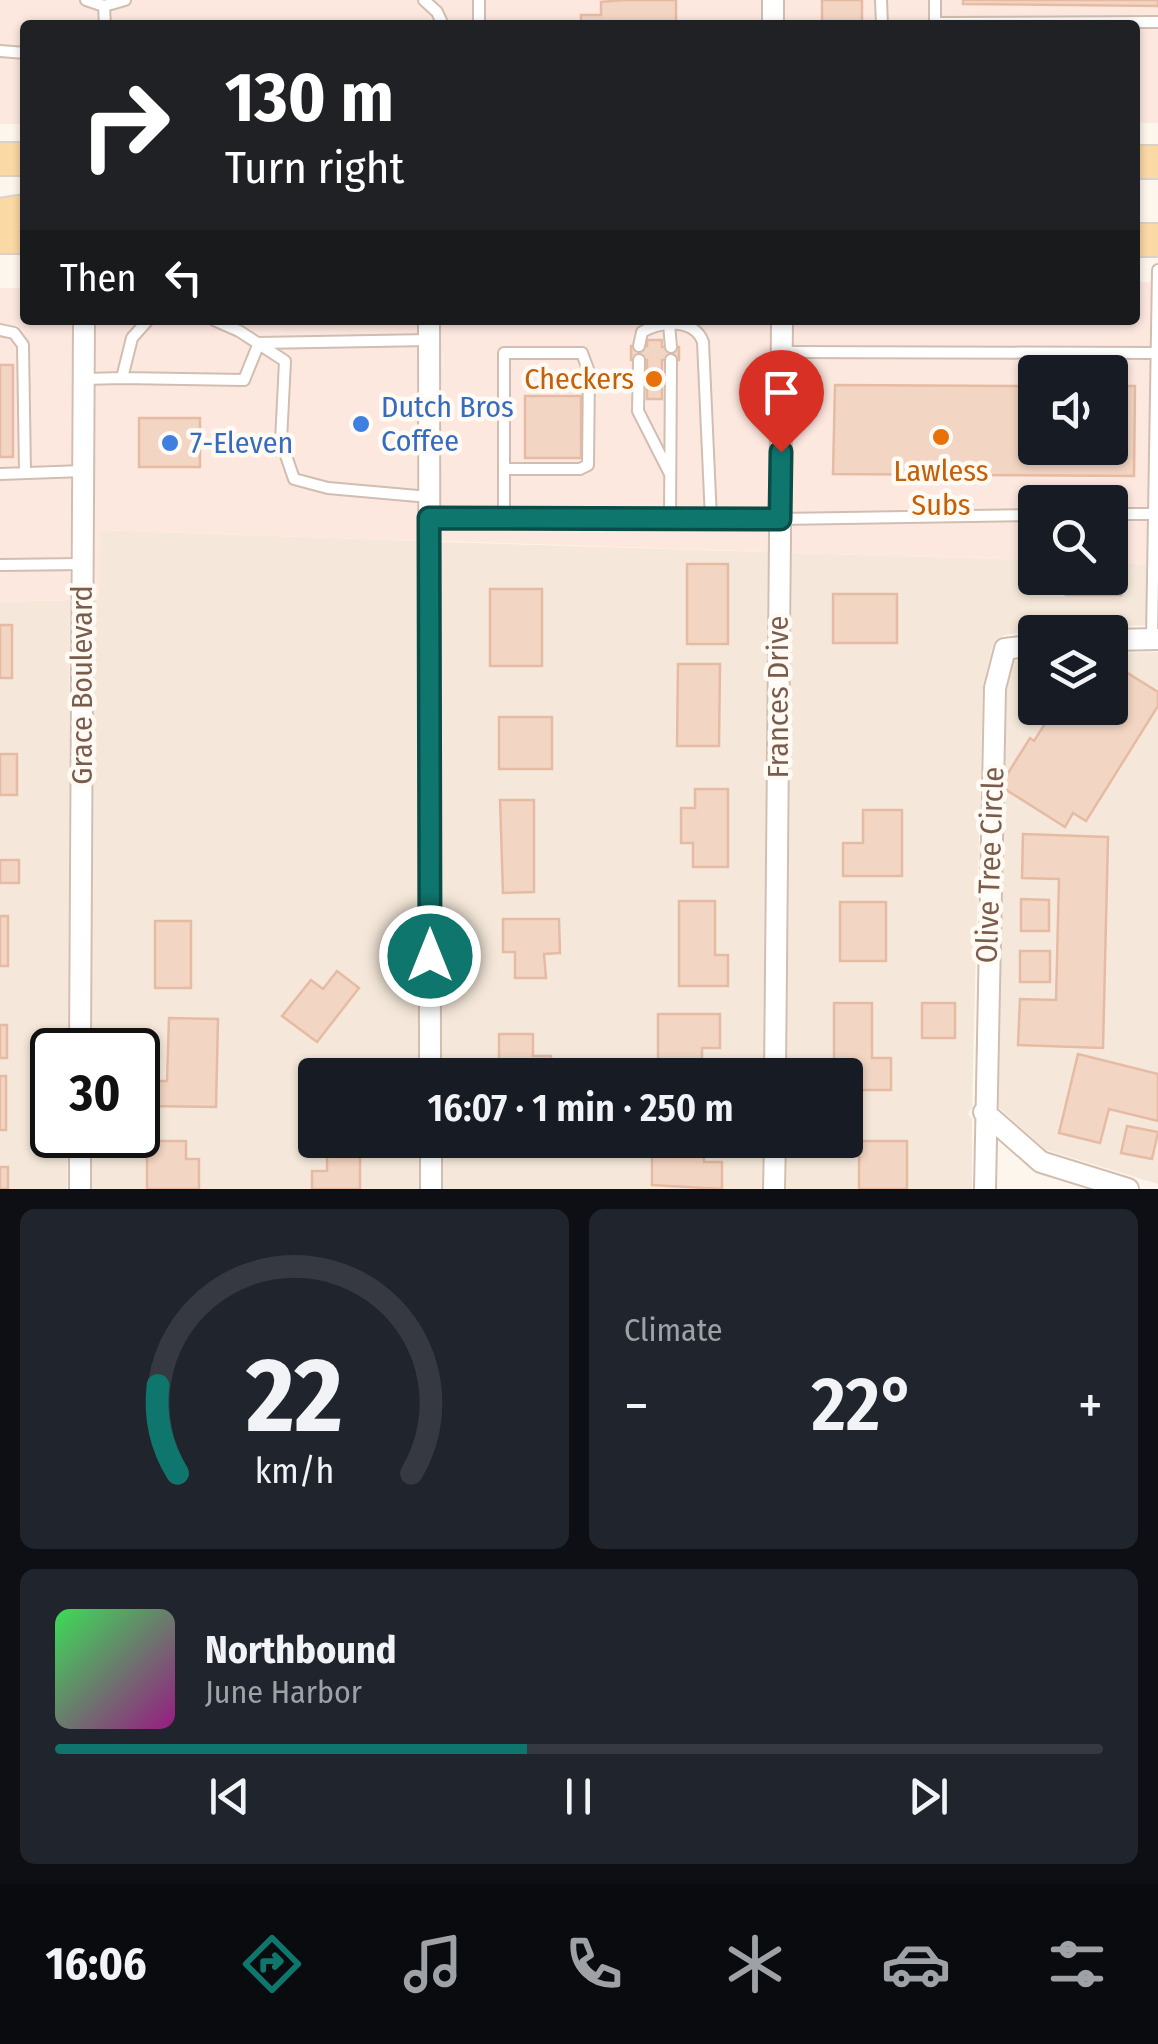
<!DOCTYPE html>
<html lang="en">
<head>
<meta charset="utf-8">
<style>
	body { margin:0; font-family:"Fira Sans Condensed",sans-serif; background:#20242c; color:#f1f3f6; height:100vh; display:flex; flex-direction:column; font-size:38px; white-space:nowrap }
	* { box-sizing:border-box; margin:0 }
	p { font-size:32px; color:#9ea1a6 }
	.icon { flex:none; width:55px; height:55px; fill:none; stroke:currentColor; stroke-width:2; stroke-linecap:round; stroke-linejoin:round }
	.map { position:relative; height:1189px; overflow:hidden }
	.panel { display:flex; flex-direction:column; gap:20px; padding:20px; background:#0d0f14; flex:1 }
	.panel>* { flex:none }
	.banner { position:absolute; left:20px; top:20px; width:1120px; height:305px; border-radius:10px; box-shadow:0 2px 8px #0004; background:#202124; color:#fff; overflow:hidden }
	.tools { position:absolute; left:1018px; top:355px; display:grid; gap:20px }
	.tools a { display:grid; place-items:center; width:110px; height:110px; border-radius:10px; background:#171b24; box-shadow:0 2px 8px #0004; font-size:50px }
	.speed { position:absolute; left:30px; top:1028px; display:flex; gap:20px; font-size:50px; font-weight:700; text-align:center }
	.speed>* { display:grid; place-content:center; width:130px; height:130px; border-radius:50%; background:#171b24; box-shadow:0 2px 8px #0004; line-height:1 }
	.speed .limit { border:5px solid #111; border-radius:15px; background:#fff; color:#111 }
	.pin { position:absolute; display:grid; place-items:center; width:85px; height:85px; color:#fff; margin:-102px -42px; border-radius:50% 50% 50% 0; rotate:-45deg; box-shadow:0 0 10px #0007 }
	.pin .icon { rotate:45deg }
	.me { position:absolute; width:110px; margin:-55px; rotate:0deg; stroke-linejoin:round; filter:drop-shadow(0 0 8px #0008) }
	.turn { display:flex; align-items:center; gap:35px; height:210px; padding:0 40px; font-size:45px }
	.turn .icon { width:130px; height:130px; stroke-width:2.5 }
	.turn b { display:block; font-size:70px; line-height:85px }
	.then { display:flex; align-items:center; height:95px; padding:0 40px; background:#0003; gap:20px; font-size:38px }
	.big { font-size:75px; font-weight:600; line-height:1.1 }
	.panel .card { flex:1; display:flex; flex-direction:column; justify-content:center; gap:15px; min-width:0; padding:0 35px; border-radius:15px; background:#20242c }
	.panel .dial { align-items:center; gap:0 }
	.dial svg { height:260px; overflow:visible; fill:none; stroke:#363941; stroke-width:7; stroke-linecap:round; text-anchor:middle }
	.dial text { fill:#f1f3f6; stroke:none }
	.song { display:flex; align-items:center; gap:30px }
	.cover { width:120px; height:120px; border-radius:15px; background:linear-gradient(135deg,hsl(130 70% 55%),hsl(310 70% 35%)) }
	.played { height:10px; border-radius:5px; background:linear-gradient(90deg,#0f766e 45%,#363941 45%) }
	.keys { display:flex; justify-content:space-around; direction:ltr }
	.heat { display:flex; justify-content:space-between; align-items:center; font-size:55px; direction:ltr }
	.panel .tiles { flex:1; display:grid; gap:20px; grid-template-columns:1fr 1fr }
	.card:last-child { grid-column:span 2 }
	.trip { position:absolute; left:298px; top:1058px; width:565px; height:100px; border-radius:10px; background:#171b24; box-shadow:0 2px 8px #0004; font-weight:600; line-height:100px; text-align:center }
	.dock { display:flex; height:160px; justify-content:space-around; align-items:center; background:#090b0e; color:#9ea1a6 }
	.dock .icon { width:70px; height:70px }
	.dock .active { color:#0f766e }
	.dock b { font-size:45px; color:#f1f3f6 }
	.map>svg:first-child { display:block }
	.residential { fill:#f5e8da }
	.commercial { fill:#fde8e0; fill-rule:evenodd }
	.building { fill:#f3d5c3; stroke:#e6bba3; stroke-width:2.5 }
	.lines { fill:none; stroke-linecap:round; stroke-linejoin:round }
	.service-casing { stroke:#d1beb0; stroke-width:14 }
	.minor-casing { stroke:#d1beb0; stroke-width:24 }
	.primary-casing { stroke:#dad1cd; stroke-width:36 }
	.service { stroke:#fff; stroke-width:10 }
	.minor { stroke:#fff; stroke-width:20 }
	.primary { stroke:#fbd9a5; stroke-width:32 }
	.route-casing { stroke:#0a4d48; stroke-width:25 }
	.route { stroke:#0f766e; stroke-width:18 }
	.food-dot { fill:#e8710a; stroke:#fffaf3; stroke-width:4 }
	.shop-dot { fill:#3f7fe0; stroke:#fffaf3; stroke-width:4 }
	.labels { text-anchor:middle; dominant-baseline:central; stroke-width:9; stroke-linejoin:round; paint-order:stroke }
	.food-label { font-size:30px; fill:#c56008; stroke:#fffaf3; text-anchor:end }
	.shop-label { font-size:30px; fill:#366cbe; stroke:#fffaf3; text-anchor:start }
	.street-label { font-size:30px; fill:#7a5c4d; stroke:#fffaf3 }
</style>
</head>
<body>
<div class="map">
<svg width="1158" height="1189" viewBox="0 0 1158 1189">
	<rect width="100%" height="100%" fill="#fdf6ec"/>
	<!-- residential -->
	<path class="residential" d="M99 530 417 541 418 1075H315V1140H419V1189H91L92 1135H138V1050H92L94 600 99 599Z
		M441 542 768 552 763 1075H442Z
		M792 553 1035 560V578H1110V563L1158 565V625L1061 628 1004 635 993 645 983 687 972 1107 968 1114 972 1119V1189H786L787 1140H845V1075H787Z
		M70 600 68 1050H52V1135H68L67 1189H0V602Z
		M1158 652V1184L1046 1150 996 1105 1007 690 1014 661 1035 658V708H1110V653Z
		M443 1140H763L762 1189H443Z"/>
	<!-- commercial -->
	<path class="commercial" d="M0 0H761V25H25V124H0Z
		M785 0H1158V123H1135V25H785Z
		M1135 282H1158V565L1110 563V502H1035V560L792 553 794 320H1135ZM1035 372H1110V448H1035Z
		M0 288H25V320H72L70 600 0 602Z
		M96 320H417V541L100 530 99 600H94Z
		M441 320H770L768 552 441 541Z"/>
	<!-- building -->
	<path class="building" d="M623 0H676V25H581V15H601V2Z
		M822 0H862V25H822Z
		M963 0H1158V6L963 4Z
		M647 340H662V347H679V360H662V399H647V360H631V346H647Z
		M0 365H13V457H0Z
		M835 385 1035 386V448H1110V386H1135L1134 476 833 474Z
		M525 396H581V458H525Z
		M139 418H200V467H139Z
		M1110 549H1121V595H1066V578H1110Z
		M687 564H728V644H687Z
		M490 589H542V666H490Z
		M833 594H897V643H833Z
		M0 625H12V678H0Z
		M1110 662 1158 692V706L1086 821 1073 813 1065 827 1000 786 1030 738 1034 741 1055 708H1061L1087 723 1096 708H1110Z
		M678 664H720L719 746H677Z
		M499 717H552V769H499Z
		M0 754H17V795H0Z
		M695 789H728V867H693V843H681V808H695Z
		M500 800H534V892L503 893Z
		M863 810H902V876H843V843H863Z
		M1023 834 1108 837 1103 1048 1018 1045 1020 999 1056 1000 1059 879 1022 878Z
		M0 860H19V883H0Z
		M1021 899 1049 900V931H1021Z
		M679 901H715V955H728V986H679Z
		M840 902H886V961H840Z
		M0 916H8V966H0Z
		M503 919H559L560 953 544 954 546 978H515V952H503Z
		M155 921H191V988H155Z
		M1020 951H1050V982H1020Z
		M337 971 359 988 317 1042 282 1016 311 980 323 989Z
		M834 1003H872V1058H891V1090H845V1075H834Z
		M922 1003H955V1038H922Z
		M658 1014H720V1048H702V1075H658Z
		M169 1018 218 1019 216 1107 150 1106 151 1081H167Z
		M0 1025H7V1058H0Z
		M499 1034H533V1056H551V1075H499Z
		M1078 1054 1158 1074V1121L1109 1109 1100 1143 1059 1133Z
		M0 1076H6V1130H0Z
		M1127 1126 1158 1132 1152 1159 1121 1153Z
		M327 1140H360V1189H312V1171H327Z
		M652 1140H704V1162H722V1189L652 1185Z
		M147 1141H186V1159H199V1189H147Z
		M859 1141H907V1189H859Z
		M0 1167H8V1189H0Z"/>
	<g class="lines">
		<!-- service casing -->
		<g class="service-casing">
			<path id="service" d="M86 0 104 6 105 25
				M424 0 437 12 443 25
				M881 0 882 25
				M935 0V23L1158 22
				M104 6 125 0
				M479 25V0
				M0 51 25 53
				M214 320 239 331 285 361 281 441 294 479 328 488 429 497
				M669 324 671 347
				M0 330 14 333 23 345 25 473
				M639 346 642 332C661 321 694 318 703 342L711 519
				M782 352 1158 353
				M639 360 638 411 669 472
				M122 378 244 380 259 343 429 340
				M84 379 122 378 132 338 148 320
				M504 469H580L588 465 589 372 582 353H504V518
				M0 474 83 471
				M1110 514H1158
				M430 517 780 519 1035 515
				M670 519 671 360
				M0 565 82 564
				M1152 639 1158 270"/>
		</g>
		<!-- minor casing -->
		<g class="minor-casing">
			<path id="minor" d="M773 0V25
				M429 320 430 1075
				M1110 640 1158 639
				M80 1050 84 320
				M775 1075 782 320
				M984 1112 1041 1162 1128 1189
				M431 1140V1189
				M80 1189V1135
				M774 1189 775 1140
				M985 1189 995 688 1005 649 1035 645"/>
		</g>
		<!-- primary casing -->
		<g class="primary-casing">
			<path id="primary" d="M0 159H25
				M1135 162H1158
				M0 215 25 211
				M0 237H25
				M1135 240H1158"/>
		</g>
		<!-- service -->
		<use href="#service" class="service"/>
		<!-- minor -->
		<use href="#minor" class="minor"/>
		<!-- primary -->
		<use href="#primary" class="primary"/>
	</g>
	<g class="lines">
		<!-- route casing -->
		<g class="route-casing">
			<path id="route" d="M430 956 429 518 780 519 781 452"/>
		</g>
		<!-- route -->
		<use href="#route" class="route"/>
	</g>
	<!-- markers -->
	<g class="food-dot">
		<circle cx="654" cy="379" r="10"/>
		<circle cx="941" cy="437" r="10"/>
	</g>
	<g class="shop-dot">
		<circle cx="361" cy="424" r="10"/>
		<circle cx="170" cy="443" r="10"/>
	</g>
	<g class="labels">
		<!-- food labels -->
		<g class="food-label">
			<text x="634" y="379">Checkers</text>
			<text x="941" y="471" text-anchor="middle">Lawless<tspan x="941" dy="34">Subs</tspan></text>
		</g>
		<!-- shop labels -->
		<g class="shop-label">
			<text x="381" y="407">Dutch Bros<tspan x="381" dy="34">Coffee</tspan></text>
			<text x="190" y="443">7-Eleven</text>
		</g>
		<!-- street labels -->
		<g class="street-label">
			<text transform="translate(82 685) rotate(-90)">Grace Boulevard</text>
			<text transform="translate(778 697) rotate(-90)">Frances Drive</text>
			<text transform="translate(990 865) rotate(-88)">Olive Tree Circle</text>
		</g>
	</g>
</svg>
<div class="tools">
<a><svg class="icon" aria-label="sound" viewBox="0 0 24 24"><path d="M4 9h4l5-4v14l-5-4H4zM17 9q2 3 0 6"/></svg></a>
<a><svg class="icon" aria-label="search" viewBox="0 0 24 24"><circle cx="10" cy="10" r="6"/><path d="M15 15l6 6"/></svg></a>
<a><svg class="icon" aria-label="layers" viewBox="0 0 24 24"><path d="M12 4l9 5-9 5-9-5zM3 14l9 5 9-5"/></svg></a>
</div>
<div class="speed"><div class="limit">30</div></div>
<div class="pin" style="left:781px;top:452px;background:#d93025"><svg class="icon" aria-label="arrive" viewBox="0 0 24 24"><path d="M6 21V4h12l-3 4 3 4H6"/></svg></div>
<svg class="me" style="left:430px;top:956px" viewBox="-20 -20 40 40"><circle r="17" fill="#0f766e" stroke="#fff" stroke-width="3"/><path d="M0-11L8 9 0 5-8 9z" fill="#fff"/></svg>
<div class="trip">16:07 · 1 min · 250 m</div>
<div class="banner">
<div class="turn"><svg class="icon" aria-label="right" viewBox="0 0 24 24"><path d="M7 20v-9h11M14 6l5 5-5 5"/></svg><div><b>130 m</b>Turn right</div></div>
<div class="then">Then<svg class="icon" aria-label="left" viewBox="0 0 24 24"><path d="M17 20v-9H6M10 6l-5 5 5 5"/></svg></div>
</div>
</div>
<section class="panel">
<div class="tiles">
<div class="card dial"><svg viewBox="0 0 100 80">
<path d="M14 69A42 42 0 1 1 86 69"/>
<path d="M14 69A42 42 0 0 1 8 42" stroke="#0f766e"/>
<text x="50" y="56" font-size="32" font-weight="700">22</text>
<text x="50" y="72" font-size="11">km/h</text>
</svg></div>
<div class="card"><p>Climate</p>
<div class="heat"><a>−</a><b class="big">22°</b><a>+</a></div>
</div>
<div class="card">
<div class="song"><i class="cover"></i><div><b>Northbound</b><p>June Harbor</p></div></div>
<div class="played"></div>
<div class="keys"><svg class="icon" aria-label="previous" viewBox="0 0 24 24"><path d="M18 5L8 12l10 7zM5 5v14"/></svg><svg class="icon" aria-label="pause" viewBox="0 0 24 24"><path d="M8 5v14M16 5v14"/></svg><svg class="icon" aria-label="next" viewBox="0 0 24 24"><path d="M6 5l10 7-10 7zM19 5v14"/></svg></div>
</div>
</div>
</section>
<nav class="dock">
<b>16:06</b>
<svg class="icon active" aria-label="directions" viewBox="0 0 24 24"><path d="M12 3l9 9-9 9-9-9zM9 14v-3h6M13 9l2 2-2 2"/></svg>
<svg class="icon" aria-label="music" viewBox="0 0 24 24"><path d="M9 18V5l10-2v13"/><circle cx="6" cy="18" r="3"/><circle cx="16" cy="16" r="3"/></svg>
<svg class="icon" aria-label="phone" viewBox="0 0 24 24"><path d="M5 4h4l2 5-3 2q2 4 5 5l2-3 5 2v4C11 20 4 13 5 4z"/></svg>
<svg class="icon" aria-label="climate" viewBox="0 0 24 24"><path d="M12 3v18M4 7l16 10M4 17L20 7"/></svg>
<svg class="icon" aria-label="car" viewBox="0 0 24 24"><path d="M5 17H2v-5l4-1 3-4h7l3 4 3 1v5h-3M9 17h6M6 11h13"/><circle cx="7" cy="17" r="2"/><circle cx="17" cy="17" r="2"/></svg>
<svg class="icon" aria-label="filters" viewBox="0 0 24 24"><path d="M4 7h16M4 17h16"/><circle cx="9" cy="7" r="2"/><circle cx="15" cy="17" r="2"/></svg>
</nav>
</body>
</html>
